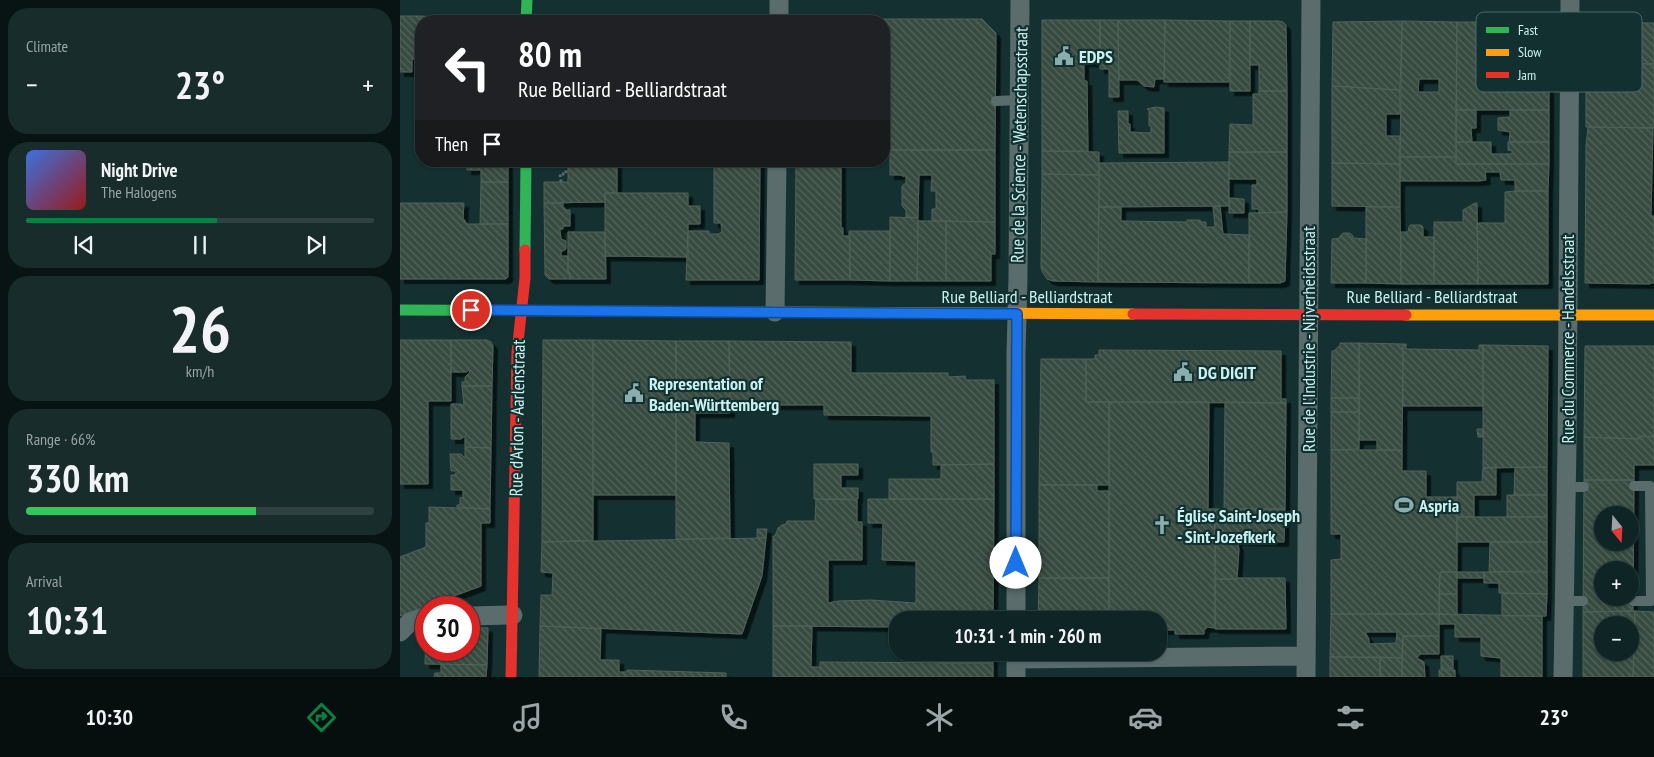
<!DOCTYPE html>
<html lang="en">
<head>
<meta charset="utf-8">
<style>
	body { margin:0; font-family:"PT Sans Narrow",sans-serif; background:#182c2c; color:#f1f3f6; height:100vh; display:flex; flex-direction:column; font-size:19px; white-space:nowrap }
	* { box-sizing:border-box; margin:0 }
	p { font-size:16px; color:#9ba4a6 }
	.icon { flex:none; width:28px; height:28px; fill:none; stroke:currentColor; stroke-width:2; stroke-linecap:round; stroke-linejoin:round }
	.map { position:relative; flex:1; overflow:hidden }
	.details { display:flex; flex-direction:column; gap:8px; padding:8px; background:#081414; width:400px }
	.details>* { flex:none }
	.hud { position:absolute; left:15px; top:15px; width:475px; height:152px; border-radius:20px; box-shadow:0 1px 4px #0004,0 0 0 1px #2f4141; background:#202124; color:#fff; overflow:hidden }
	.needle { width:32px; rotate:162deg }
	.controls { position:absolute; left:1194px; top:506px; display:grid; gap:10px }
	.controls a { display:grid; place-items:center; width:45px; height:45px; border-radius:50%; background:#0f2424; box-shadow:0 1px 4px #0004,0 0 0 1px #2f4141; font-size:25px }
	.speed { position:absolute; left:15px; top:596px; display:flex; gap:10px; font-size:25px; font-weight:700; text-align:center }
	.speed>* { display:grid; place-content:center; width:65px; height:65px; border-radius:50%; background:#0f2424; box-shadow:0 1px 4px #0004,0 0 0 1px #2f4141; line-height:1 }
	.speed .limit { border:8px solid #d22; background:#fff; color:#111 }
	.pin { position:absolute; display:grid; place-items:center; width:42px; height:42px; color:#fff; margin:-21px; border:2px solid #fff; border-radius:50%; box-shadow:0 1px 5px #0007 }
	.me { position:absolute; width:55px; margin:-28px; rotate:0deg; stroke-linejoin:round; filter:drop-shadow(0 0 4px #0008) }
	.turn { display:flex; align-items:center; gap:18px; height:105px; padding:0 20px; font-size:22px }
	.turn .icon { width:65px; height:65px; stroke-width:2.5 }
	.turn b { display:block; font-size:35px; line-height:42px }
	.then { display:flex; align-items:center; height:48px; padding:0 20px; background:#0003; gap:10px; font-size:19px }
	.big { font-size:38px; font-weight:800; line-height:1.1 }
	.details .tile { flex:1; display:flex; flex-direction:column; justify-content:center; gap:8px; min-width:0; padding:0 18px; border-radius:20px; background:#182c2c }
	.details .dial { align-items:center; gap:0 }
	.dial b { font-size:65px; line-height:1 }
	.song { display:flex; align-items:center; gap:15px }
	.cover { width:60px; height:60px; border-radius:8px; background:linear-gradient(135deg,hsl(220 70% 55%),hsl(0 70% 35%)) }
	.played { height:5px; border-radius:2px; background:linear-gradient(90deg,#0b8043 55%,#2f4141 55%) }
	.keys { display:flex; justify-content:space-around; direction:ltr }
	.heat { display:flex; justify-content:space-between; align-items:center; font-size:28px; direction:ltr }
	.charge { height:8px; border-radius:4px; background:linear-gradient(90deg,#34c759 66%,#2f4141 0) }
	.trip { position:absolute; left:489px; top:611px; width:278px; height:50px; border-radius:20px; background:#0f2424; box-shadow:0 1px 4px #0004,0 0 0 1px #2f4141; font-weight:800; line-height:50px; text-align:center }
	.tabs { display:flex; height:80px; justify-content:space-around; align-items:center; background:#060e0e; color:#9ba4a6 }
	.tabs .icon { width:35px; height:35px }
	.tabs .on { color:#0b8043 }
	.tabs b { font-size:22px; color:#f1f3f6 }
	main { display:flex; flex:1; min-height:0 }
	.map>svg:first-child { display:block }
	.building { fill:url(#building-back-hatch); stroke:#4f6258; fill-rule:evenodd; filter:url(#shadow) }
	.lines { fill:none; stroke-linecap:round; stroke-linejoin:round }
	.path { stroke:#566b6b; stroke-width:3; stroke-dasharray:2.5 2.5; stroke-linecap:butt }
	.lane { stroke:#5a6c6c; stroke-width:10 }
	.street { stroke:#5a6c6c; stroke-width:19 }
	.fast { stroke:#30b455; stroke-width:11 }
	.slow { stroke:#ff9f0a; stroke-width:11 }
	.jam { stroke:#e5322d; stroke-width:11 }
	.route-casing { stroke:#114b97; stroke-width:12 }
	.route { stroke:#1a73e8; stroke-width:9 }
	.labels { text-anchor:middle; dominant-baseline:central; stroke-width:4.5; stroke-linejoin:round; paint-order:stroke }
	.poi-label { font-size:18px; font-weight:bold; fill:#c8f2f1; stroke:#133030; text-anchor:start }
	.street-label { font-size:18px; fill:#c8f2f1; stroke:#133030 }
	.key { fill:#133030; stroke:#496a6a; stroke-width:1 }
	.key-label { font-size:14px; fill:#c8f2f1 }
</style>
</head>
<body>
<main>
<section class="details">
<div class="tile"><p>Climate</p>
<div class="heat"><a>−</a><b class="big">23°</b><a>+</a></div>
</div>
<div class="tile">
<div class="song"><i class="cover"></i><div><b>Night Drive</b><p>The Halogens</p></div></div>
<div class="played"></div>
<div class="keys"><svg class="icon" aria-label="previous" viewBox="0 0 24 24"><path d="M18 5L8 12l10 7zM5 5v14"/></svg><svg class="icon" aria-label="pause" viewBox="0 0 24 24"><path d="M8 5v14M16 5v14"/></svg><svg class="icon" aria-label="next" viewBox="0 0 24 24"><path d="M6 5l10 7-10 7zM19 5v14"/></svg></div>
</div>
<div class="tile dial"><b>26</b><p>km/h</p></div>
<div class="tile"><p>Range · 66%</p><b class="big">330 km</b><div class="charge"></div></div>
<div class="tile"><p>Arrival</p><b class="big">10:31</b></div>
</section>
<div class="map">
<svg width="1254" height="677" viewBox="0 0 1254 677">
	<defs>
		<pattern id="building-back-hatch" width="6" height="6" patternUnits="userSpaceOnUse" patternTransform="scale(1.25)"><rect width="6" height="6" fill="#384b41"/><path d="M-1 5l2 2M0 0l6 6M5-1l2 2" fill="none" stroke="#53655d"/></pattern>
		<filter id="shadow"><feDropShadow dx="4.5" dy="4.5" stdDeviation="0" flood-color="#0009"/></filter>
	</defs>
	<rect width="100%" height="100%" fill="#143030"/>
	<!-- building -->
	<path class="building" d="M0 16H21V60L12 59V72H0Z
		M21 16 40 17V21H21V34Z
		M40 17H59V21H40Z
		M59 17H79V21H59Z
		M79 17H95V21H79Z
		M95 17H108V21H95Z
		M159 17 263 18V21H144H159Z
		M263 18H347V21H263Z
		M396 18 459 19V21H396Z
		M459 19H582L596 33 595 150H490V119H484V21H459Z
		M642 20H700V62H684V81H687L688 151H642Z
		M700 20H718L719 97H709V69H700Z
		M718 20H765L764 79H755L754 87 744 86 737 80H719Z
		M765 20 830 21 829 82H764Z
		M830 21H850V91H830Z
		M850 21H879L883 22 886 25 887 91H859V65H850Z
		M1002 21 1057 22 1056 157H1000ZM1019 79H1039V92H1018Z
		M1002 21 1000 90 932 86 933 22Z
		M1057 22H1149V110H1056Z
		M1186 22 1254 23V64L1186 63Z
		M1186 63 1254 64V128L1186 127Z
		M932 86 1000 90V114H986V136H1000V164L932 163Z
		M859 91H887V152H829L830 124 853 125V94H859Z
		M755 107 764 108V153H719L718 111H728V124H730V132L751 133V126H749V110L747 109Z
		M1056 110H1076V128H1071L1072 142H1056Z
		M1110 110H1149V142H1109L1110 132 1098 130V118L1110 117Z
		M1188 127 1253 128 1251 216H1254V283H1250V284L1185 283 1186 146Z
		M1056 142H1091V154H1112V151L1108 150V142H1149V164H1056Z
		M490 150H595V222L532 221V209H536V191H531L532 175H519L518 218 506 217V210L502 206V186L506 183V176H502V175H490Z
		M642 151 699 152V175L642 174Z
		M829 152H887V212L859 213V209H852V185H857V179H829Z
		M1000 157H1056V164H1149L1148 191H1115V180H1101L1100 172H1085L1086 180 1079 181H1000Z
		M67 161H108V182H81V170H67Z
		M168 161H217V193H205V202L144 203V182H168Z
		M314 161H360L359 280H286L288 231H309V234H319L322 231 321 223H314Z
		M396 161H441V228H443V236H450V280H395Z
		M829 162V206L699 207V163Z
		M932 163 1000 164V207L932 206Z
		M642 174 699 175 698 282 653 281 647 279 643 273 641 268Z
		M81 182H108V224H80Z
		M1115 191H1148V284H1078L1077 223H1105V192Z
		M205 193H288V206H300V224H288V257L205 256Z
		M829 198 844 199V213H829Z
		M0 203H64L63 218 67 224H108V277L106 279H0Z
		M144 203H163V208H165V210H170V226H163V229H160V231L161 239 166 241V249L161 252V256H168V273H170V279H149L145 275Z
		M1075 203H1077L1078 284H1034V222H1063V210Z
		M813 206H820L823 234 849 235V283L698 282 699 207H721V221L787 222V220H800L801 222H806V227H815Z
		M966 207H1000L1001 284 966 283Z
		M887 212 885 281 880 283H849V213Z
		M490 217 518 218 517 281H490Z
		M518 221H546V281H517Z
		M546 221 595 222V254H591V281H546Z
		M1010 225H1021L1023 227V237H1034V284H1001V232H1008L1009 227Z
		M449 231H490V281L450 280Z
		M168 232H205L206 279H170V273H168Z
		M943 233H950L953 236V238L966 239V283H931L932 239 940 238V236Z
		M0 340H51V401H28V484H0Z
		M51 340H87L91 342 93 346 92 386H62V382H65V377L70 372 69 370 67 372H51Z
		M143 340H193V540L142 542Z
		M193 340 276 341V495H193Z
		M276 341H329L330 413H295V442L329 443 330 538 276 539Z
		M329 341 451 342V373H548V377L565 376 566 380H594V464L533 465V452H531V416L424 415V405H330Z
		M940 343H959V398H931L932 351H934L940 345Z
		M959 343 1003 344 1002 450H977V440H959Z
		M1003 344H1006V349L1079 350V345H1083V406H1003Z
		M1083 345 1148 346 1147 467 1083 468Z
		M1185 346H1254V437L1239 436V439L1184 437Z
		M699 350 881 351V399H886V403L686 402V359H695V355H699Z
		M641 359H686V402H709V485H639Z
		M62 386H92L91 448 65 447V436L61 439H51V404H61L64 406Z
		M931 398H959V412H931Z
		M709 402H809L808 509H815V628L806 627V629H804V634H775V630H758V620H709Z
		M825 402 886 403 885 509H824Z
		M931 412H959V449L931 450Z
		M1077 429H1083V437H1078Z
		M1239 436 1254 437V465H1234V480H1184V437L1239 439Z
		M65 447 91 448 90 509 57 507V505H60V498L63 497V490H51V475H55V473H58V471H51L50 454H61L65 458Z
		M931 450H1002V471H1026V497H1057V572H1040L1039 614H931V560L941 559V534H931Z
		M414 464H458V475H441V488H458V499H414Z
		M594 464V499H489V479H541V465Z
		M1096 467V495H1074V517H1057V482H1082L1083 468Z
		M1115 467H1147V495H1114Z
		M1184 480H1234L1233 611 1183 612ZM1202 515H1230V542H1202ZM1202 570H1230V598H1202Z
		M639 485H697V491H709V578H639Z
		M1107 495H1147V517H1107Z
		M416 499 457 500V522H462V560H428V603L438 601 471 600 516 603V561L482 560 483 523H468V499H594L593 620H498V627L373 626V536H375L378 528 382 525 386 524 387 521H415Z
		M29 507 90 509V523H81V586L0 616V557L26 547V523H29Z
		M815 509H885L884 542 815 540Z
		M1057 517H1147V542H1057Z
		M357 529H367L366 538H357Z
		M366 538 362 576 342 634 140 626 141 595H152L153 573 141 572 142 542Z
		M815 540 837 541 839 549 837 579H815Z
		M1090 542H1147V572H1089Z
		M1141 571 1147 572V594L1099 593V583H1084V572Z
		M1040 572H1057V594H1039Z
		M1057 572H1084V578H1057Z
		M639 578H709V620H638Z
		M838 578H885L886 629H815V579H837Z
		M1102 593 1147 594 1146 616H1102Z
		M1039 594H1057V615L1039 614Z
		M1235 611 1254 612V677H1233Z
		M1235 611 1233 677H1183V612ZM1202 625H1230V652H1202Z
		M931 614H1039V636H1003L1002 658 930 657ZM965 632H997L996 643 969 644V639Z
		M1039 614 1142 616V677H1101V658L1081 656V637H1055V624H1039Z
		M26 626V650H69V627L88 628 87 665 25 664Z
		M140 626 201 629 200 660H219V672H227V670L326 673V677H139Z
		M373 626H412L411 667H420V662L593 663V677H373Z
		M1003 636H1039V654H1020L1017 658 1024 662 1025 677H1002Z
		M538 652H593V663H538Z
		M1041 656H1053V669H1041Z
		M930 657H980V677H930Z
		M980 657 1002 658V677H980Z
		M41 664 87 665 86 677H34L35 673H41Z
		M1039 670H1055V677H1039Z"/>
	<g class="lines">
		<!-- path -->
		<path class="path" d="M161 182 160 174H166V161"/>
		<!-- lane -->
		<path class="lane" d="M596 101 619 100
			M1166 487H1184
			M1164 601H1183
			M1233 601H1251L1250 486H1234"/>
		<!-- street -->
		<path class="street" d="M379 0V21
			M375 312 377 161
			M69 616 113 615
			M616 620V354L618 277 620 0
			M0 632 10 622 26 617
			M616 659 906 656
			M616 677V652
			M906 677 911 0
			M1163 677 1167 445 1170 0"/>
		<!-- fast -->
		<path class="fast" d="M126 21 127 0
			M125 250 126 161
			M0 310 375 312"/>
		<!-- slow -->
		<path class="slow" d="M375 312 733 314
			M1006 315H1254"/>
		<!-- jam -->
		<path class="jam" d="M733 314 1006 315
			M111 677 117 352 125 278V250"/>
	</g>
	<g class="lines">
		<!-- route casing -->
		<g class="route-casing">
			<path id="route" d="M71 310 617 314 616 563"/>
		</g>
		<!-- route -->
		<use href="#route" class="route"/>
	</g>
	<!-- icons -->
	<defs>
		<g id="civic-bare" transform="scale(1.5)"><path d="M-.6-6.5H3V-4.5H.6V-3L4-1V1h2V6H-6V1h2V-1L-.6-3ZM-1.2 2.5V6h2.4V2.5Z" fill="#89aead" stroke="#133030" stroke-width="2.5" paint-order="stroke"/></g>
		<g id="stadium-bare" transform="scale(1.5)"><path d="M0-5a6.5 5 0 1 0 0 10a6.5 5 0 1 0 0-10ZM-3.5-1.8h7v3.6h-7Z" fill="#89aead" stroke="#133030" stroke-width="2.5" paint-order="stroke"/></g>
		<g id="church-bare" transform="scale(1.5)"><path d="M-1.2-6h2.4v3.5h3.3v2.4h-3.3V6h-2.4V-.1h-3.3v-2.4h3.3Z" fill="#89aead" stroke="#133030" stroke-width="2.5" paint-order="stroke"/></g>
	</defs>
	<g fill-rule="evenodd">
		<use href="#civic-bare" x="664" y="56"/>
		<use href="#civic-bare" x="783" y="372"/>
		<use href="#civic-bare" x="234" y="393"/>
		<use href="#stadium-bare" x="1004" y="505"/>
		<use href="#church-bare" x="762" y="525"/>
	</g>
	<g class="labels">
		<!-- poi labels -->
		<g class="poi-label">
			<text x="679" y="56">EDPS</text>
			<text x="798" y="372">DG DIGIT</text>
			<text x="249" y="383">Representation of<tspan x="249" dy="21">Baden-Württemberg</tspan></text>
			<text x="1019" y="505">Aspria</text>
			<text x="777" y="515">Église Saint-Joseph<tspan x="777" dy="21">- Sint-Jozefkerk</tspan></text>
		</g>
		<!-- street labels -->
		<g class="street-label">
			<text transform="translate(619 145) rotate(-89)">Rue de la Science - Wetenschapsstraat</text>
			<text x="627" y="296">Rue Belliard - Belliardstraat</text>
			<text x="1032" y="296">Rue Belliard - Belliardstraat</text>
			<text transform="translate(908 339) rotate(-90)">Rue de l'Industrie - Nijverheidsstraat</text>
			<text transform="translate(1167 339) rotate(-90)">Rue du Commerce - Handelsstraat</text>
			<text transform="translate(117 418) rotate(-89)">Rue d'Arlon - Aarlenstraat</text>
		</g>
	</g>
	<!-- legend -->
	<rect x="1076" y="12" width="166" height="80" rx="8" class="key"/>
	<rect x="1086" y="27" width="23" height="6" fill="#30b455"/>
	<rect x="1086" y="49" width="23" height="7" fill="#ff9f0a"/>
	<rect x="1086" y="72" width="23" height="6" fill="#e5322d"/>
	<g class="key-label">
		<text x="1118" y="35">Fast</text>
		<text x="1118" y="57">Slow</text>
		<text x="1118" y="80">Jam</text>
	</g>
</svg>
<div class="controls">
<a><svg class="needle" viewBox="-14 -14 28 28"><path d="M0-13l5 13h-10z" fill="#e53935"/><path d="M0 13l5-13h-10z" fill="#9ba4a6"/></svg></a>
<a>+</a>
<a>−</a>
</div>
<div class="speed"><div class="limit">30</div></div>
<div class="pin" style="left:71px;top:310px;background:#d93025"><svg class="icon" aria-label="arrive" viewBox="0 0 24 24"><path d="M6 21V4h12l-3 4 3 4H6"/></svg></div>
<svg class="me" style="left:616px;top:563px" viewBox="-20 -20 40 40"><circle r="19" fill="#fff"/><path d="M0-13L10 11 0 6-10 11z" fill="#1a73e8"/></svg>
<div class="trip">10:31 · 1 min · 260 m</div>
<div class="hud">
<div class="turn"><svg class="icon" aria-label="left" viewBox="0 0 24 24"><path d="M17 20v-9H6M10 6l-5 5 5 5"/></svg><div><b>80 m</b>Rue Belliard - Belliardstraat</div></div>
<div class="then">Then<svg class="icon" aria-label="arrive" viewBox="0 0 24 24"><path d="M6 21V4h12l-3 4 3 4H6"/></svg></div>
</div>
</div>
</main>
<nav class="tabs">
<b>10:30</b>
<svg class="icon on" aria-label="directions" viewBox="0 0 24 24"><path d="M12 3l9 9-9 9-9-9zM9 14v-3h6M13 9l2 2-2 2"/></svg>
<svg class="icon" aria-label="music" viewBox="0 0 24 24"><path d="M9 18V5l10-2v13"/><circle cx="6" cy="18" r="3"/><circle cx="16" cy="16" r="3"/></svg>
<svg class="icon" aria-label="phone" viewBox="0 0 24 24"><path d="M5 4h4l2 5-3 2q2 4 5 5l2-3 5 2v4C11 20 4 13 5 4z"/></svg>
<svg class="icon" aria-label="climate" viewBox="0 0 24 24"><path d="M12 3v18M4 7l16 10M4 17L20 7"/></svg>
<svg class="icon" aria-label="car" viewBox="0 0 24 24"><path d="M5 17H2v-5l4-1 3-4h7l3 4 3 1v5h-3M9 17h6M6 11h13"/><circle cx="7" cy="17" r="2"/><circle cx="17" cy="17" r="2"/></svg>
<svg class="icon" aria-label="filters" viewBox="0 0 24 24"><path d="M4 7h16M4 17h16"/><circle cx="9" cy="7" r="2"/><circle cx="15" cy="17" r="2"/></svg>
<b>23°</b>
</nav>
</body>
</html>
